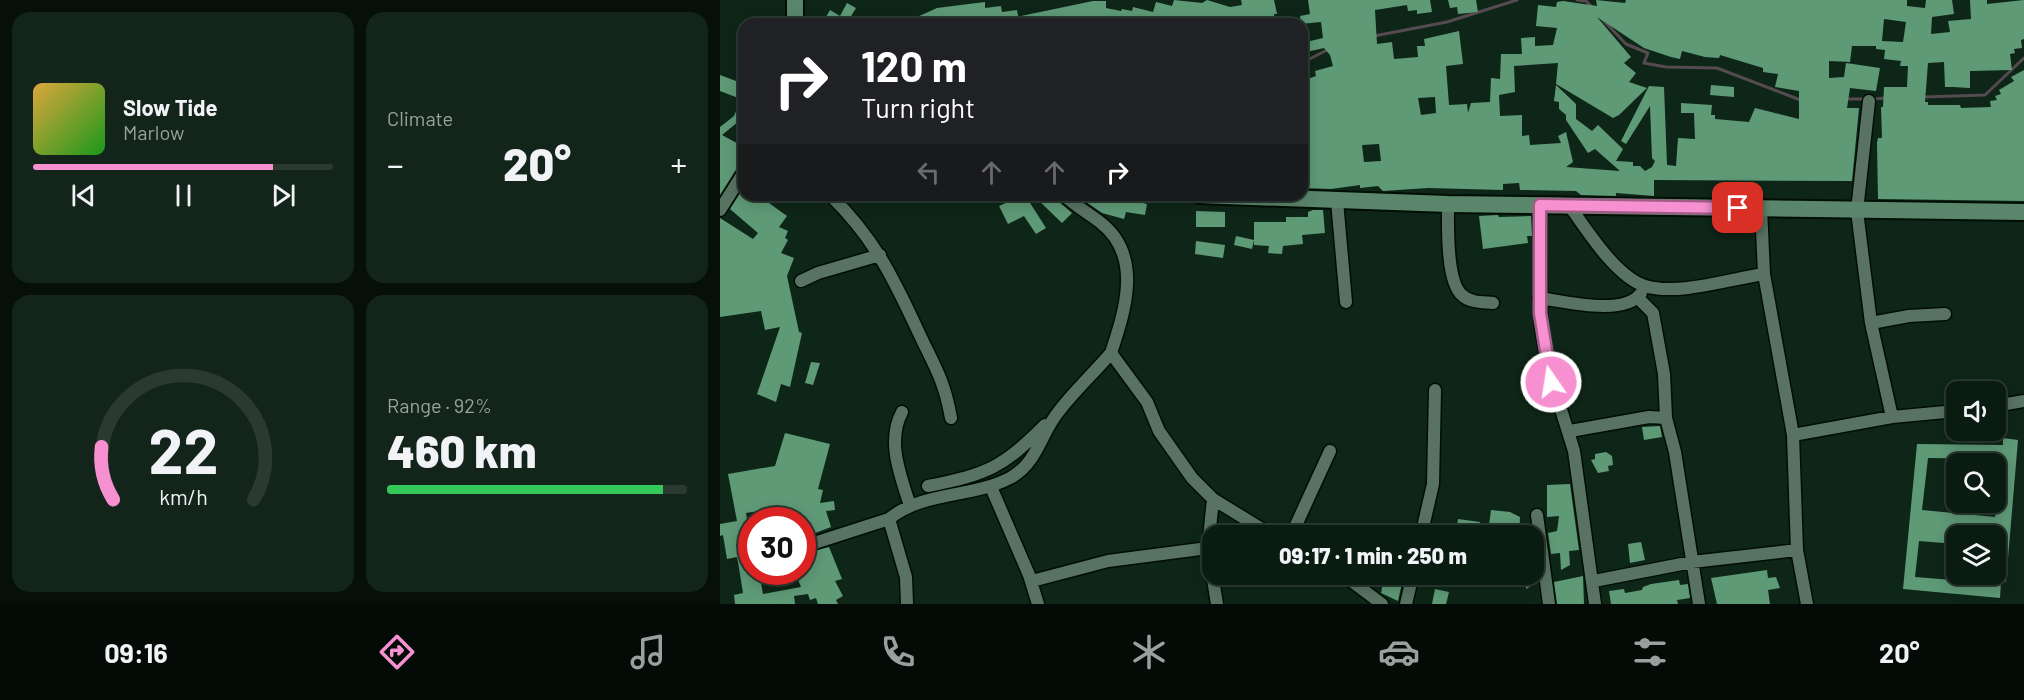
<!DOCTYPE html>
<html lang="en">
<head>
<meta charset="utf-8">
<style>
	body { margin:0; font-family:Barlow,sans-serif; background:#13251b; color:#f1f3f6; height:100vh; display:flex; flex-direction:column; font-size:22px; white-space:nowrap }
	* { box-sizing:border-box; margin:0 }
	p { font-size:20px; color:#99a19f }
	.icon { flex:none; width:33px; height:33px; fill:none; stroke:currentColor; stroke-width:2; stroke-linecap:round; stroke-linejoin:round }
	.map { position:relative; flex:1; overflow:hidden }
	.details { display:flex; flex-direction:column; gap:12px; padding:12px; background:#060f0a; width:720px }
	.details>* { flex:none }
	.hud { position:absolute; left:18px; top:18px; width:570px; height:183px; border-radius:18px; box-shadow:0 3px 15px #0003,0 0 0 2px #2a3a32; background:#202124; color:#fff; overflow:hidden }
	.fabs { position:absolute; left:1226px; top:381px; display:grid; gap:12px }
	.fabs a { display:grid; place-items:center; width:60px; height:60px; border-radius:12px; background:#0a1c12; box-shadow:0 3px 15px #0003,0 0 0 2px #2a3a32; font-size:30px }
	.speed { position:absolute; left:18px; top:507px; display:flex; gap:12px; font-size:30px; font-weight:700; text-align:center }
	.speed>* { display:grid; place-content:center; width:78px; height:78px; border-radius:50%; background:#0a1c12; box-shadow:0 3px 15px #0003,0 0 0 2px #2a3a32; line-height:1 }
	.speed .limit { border:9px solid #d22; background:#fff; color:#111 }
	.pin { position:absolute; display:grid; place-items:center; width:51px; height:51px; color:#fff; margin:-26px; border-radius:12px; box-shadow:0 3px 9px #0006 }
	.me { position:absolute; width:66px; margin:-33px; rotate:347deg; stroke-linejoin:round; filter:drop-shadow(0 0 4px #0008) }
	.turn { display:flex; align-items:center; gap:21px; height:126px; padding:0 24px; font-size:27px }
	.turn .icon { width:78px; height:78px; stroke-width:2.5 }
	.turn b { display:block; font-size:42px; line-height:51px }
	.lanes { display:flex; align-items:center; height:57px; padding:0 24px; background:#0003; justify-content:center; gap:30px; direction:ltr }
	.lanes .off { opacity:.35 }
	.big { font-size:45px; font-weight:800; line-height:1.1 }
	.details .widget { flex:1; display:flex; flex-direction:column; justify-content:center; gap:9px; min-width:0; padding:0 21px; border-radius:18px; background:#13251b }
	.details .dial { align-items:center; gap:0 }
	.dial svg { height:156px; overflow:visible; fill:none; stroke:#2a3a32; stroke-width:7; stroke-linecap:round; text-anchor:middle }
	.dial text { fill:#f1f3f6; stroke:none }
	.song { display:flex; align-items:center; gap:18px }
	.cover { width:72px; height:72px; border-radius:9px; background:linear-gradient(135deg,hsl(40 70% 55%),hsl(120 70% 35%)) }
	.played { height:6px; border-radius:3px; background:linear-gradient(90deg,#f690d0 80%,#2a3a32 80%) }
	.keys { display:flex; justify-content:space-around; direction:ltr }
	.heat { display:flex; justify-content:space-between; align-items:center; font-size:33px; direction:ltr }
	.charge { height:9px; border-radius:4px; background:linear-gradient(90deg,#34c759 92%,#2a3a32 0) }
	.details .tiles { flex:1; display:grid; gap:12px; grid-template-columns:repeat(2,1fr) }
	.trip { position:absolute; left:482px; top:525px; width:342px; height:60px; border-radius:18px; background:#0a1c12; box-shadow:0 3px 15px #0003,0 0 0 2px #2a3a32; font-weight:800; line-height:60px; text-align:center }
	.dock { display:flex; height:96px; justify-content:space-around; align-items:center; background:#040b07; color:#99a19f }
	.dock .icon { width:42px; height:42px }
	.dock .current { color:#f690d0 }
	.dock b { font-size:27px; color:#f1f3f6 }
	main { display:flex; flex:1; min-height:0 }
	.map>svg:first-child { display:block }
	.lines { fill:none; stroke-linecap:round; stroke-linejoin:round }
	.stream { stroke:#554a50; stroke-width:3 }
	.building { fill:#5f9a77; fill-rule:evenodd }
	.street-casing { stroke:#000e04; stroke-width:15 }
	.secondary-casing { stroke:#000e04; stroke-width:20 }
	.street { stroke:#597363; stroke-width:12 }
	.secondary { stroke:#5a866c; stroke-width:16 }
	.route-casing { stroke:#a05e87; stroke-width:15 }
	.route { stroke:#f690d0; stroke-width:10 }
</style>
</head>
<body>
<main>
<section class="details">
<div class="tiles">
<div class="widget">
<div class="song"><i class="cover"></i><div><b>Slow Tide</b><p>Marlow</p></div></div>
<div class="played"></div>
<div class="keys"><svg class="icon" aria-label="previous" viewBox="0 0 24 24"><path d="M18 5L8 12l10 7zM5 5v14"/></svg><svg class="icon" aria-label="pause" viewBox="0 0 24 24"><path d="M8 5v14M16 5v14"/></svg><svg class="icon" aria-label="next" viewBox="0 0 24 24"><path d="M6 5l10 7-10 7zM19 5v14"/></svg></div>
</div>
<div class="widget"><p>Climate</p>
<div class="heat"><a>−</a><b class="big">20°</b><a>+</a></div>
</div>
<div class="widget dial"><svg viewBox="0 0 100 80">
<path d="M14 69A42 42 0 1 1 86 69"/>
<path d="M14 69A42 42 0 0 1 8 42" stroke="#f690d0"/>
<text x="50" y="56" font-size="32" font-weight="700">22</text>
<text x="50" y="72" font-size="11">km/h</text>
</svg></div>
<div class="widget"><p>Range · 92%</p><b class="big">460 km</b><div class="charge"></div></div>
</div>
</section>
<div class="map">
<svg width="1304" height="604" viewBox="0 0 1304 604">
	<rect width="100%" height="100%" fill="#0e2618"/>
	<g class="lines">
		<!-- stream -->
		<path class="stream" d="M857 0 866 1 871 6
			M881 18 906 44 928 53 924 63 946 67 997 68 1083 101
			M654 36 727 22 797 0
			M582 63 607 50
			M1204 97 1265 95 1304 58
			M1126 99H1146
			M1153 99 1167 98"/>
	</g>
	<!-- building -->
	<path class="building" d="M454 0 482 3 487 0 510 7 522 5 521 0H554L557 14H554L555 24H399L379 19V24H302L301 16 373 1H386V8L401 11 402 9 412 11 413 7 433 12 436 2 452 6Z
		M588 0H710L712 12 697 14V10L688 11 687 5 655 10 657 44 672 42 674 59 698 57 697 46H705L704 39 739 31 743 64 726 66 729 105 747 104 748 113 751 103 770 102 771 78 780 79 781 54H802L801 38 815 37V46L833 45 837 28 816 26 818 5 836 7 837 2 843 1 877 6 876 0 905 3 906 0H1187V6L1205 8 1206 0H1232L1234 14 1212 17 1211 34 1230 32 1228 21 1251 19 1250 0H1267V4L1304 0V39L1301 40 1302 48 1294 49 1295 53 1290 54 1292 70 1250 71V88L1233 87H1225L1224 62 1208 63 1205 102H1208V105H1240L1241 108 1271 107 1270 101 1277 100 1275 96 1281 94 1279 90 1294 81 1291 77 1304 70V201L1158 199 1157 143 1158 138H1162L1161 107H1163L1164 87H1187L1188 66H1180L1181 61 1164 59 1165 50 1156 49V46H1132L1130 62 1109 61V78L1124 77 1126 63 1160 68 1156 91 1130 88 1127 108H1139L1132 181 934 180V196L896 193V196L861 195 856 191 800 190 799 183 783 184V190L708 188 663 191 658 186 640 188V185L611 189 582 188V81L596 76 595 71 613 66 610 55 604 48 582 53V43L603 38 601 22 581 24 580 16 590 14ZM877 17 924 48 951 57 960 59 962 51 985 57 999 58 1000 55 1043 68V72L1058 74 1055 87 1079 91V119L1035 108 1029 122 995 119V115H991L992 105 961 103V113H974L975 139 958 138 956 166 947 165 944 87 929 86 901 141 906 144 930 106 932 158 935 161 932 167 925 171 920 166H913V162L896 161 903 149 878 125 872 131 856 119V104L836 85 834 101 839 102V109L846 115V120L868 153 875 149 900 171 846 167 853 162 846 132 838 136 841 143 810 145 809 135 802 136V115L780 116 779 95 795 92 794 66 838 63 836 84 893 118 899 115 927 88 909 82 916 73 904 63 911 57ZM1164 19 1186 22 1183 42 1162 41ZM715 97 716 113 701 115 698 98ZM659 144 661 161 644 162 642 145Z
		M728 0H756L758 12 738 14 737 7 730 8Z
		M265 2V8L281 6 282 12 297 10 299 21 280 24H198L195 18 217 8Z
		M127 3 136 8 128 21 133 24H102L110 10 120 16Z
		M0 75 24 84V117L2 135 24 147V164L17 168 0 195V127L14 116 21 99 0 91Z
		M991 85 1014 87V97L990 95Z
		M24 187V195H38L67 216 59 227 68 231 65 238 68 240 61 253 74 258 67 276 79 332 82 333 70 387 61 384 56 402 37 394 60 327 45 330 41 311 0 317V218L33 239 38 233 10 209Z
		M279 195H305L326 228 316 234 304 216 288 224 279 206 288 202Z
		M313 195H336L338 201 352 213 342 223Z
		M356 195H388L427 204 425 215 406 212 404 219 382 213Z
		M593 210H603L605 233 582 235 583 244 563 246 562 254 548 253 549 246 534 245V240L532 249 514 245 516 236 534 240V222H566V217H588V212Z
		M476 211 505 212V227H476Z
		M778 215 779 217 811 216 812 236H807L808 243 763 249 759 216Z
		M476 241 505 245 503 258 475 254Z
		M91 362 100 363 93 385 85 383Z
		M940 426 942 437 924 440 922 427Z
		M65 433 110 444 98 489 103 490 100 503 114 501 115 510 106 511 111 527 82 538V520H48L46 510 26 513 32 549V572H39L43 594 81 587 75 572H82V554L109 547 122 579 115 581 123 596 116 600 118 604H98L96 598 90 600 88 594 74 596 75 604H15L14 595 23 593 18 562 17 557 7 559 3 535 0 536V524L17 521 8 474 55 466Z
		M1283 438 1298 440 1286 582H1281L1280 598 1183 589 1197 444 1283 445ZM1208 458 1281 459 1275 517 1202 510ZM1236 536H1275V574H1270V583L1195 577 1199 541 1236 544Z
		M886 452 892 456 893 465 888 466 889 471 878 473 871 460 875 459V454Z
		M850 484 859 550 849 551 850 565 841 570 840 553 831 554 828 533 837 531 839 516 827 517V485Z
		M771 510 790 512 800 517 799 536H789L781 532V527L769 525Z
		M738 519 760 522 759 536H736Z
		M921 542 925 560 910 563 908 544Z
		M1047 570 1048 578 1056 577 1060 588 1048 590 1050 604H997L991 578Z
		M665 574H684L678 601 661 593Z
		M778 574H815V584L806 589V577L789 585 776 584Z
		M863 576 864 604H837L834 582Z
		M959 580 960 585 968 584 970 598 957 600 958 604H891L889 591 904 589 905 593 922 590 923 587 931 584Z
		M715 589 729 592 726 604H712Z"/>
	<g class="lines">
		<!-- street casing -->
		<g class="street-casing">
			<path id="street" d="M1149 101 1137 211 1151 323 1172 417
				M110 195C153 237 172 275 197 329 213 364 224 378 231 418
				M344 195C356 207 369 213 381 223 423 256 405 311 391 353L427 402 439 431 472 478 493 499 553 536
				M617 201 626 302
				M728 204C728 225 726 281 742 295 750 303 763 302 773 303
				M820 205 821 327 828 368 854 451 875 604
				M849 205C866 229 896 277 925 286 957 296 1011 279 1044 274
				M1041 208 1044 274 1073 435 1077 550 1087 604
				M0 210 24 172
				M81 281 98 273 160 255
				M819 298C843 301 905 317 921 293
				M918 298 933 313 944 374 946 418
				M1151 323 1189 316 1225 314
				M1275 406 1304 401
				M182 412C166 442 181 476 190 506
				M850 431 929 417 946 418 955 452 979 604
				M1073 435 1172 417 1236 411
				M208 486C268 474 282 468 325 425
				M271 487 309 575 318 604
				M493 499 488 548 497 604
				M817 515 829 604
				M571 536 610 451
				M701 536 713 484 715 390
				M85 546 169 519
				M622 574 662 604
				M312 581 388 561 488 548
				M874 581 972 562 1077 550
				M187 604 186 577 169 519C203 491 252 498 290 478 316 464 320 437 336 415 352 393 373 374 391 353
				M686 604 693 574"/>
		</g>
		<!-- secondary casing -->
		<g class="secondary-casing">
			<path id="secondary" d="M75 24V0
				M479 195 728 204 1304 212"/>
		</g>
		<!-- street -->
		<use href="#street" class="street"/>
		<!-- secondary -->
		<use href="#secondary" class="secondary"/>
	</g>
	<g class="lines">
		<!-- route casing -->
		<g class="route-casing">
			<path id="route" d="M831 382 820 313V205L1018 208"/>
		</g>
		<!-- route -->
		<use href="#route" class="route"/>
	</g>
</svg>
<div class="fabs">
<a><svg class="icon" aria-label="sound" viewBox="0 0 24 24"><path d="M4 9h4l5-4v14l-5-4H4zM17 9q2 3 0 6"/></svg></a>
<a><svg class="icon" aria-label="search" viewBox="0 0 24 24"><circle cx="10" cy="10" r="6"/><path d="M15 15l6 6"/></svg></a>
<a><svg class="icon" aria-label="layers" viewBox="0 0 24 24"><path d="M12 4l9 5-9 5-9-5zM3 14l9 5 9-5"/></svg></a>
</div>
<div class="speed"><div class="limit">30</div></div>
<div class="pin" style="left:1018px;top:208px;background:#d93025"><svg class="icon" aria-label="arrive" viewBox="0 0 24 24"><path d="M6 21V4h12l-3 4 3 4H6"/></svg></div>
<svg class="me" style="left:831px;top:382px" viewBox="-20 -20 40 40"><circle r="17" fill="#f690d0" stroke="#fff" stroke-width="3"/><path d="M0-11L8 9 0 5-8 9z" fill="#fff"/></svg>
<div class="trip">09:17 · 1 min · 250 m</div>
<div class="hud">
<div class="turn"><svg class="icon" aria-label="right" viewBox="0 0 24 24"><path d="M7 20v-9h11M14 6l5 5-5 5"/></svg><div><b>120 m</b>Turn right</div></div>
<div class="lanes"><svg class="icon off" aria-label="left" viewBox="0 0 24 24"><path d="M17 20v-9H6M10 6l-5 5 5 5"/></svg><svg class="icon off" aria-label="ahead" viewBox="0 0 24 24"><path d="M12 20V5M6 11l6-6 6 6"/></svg><svg class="icon off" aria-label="ahead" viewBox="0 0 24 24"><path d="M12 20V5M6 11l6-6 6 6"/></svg><svg class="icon" aria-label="right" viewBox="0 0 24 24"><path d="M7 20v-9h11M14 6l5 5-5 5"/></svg></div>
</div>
</div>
</main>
<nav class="dock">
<b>09:16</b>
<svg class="icon current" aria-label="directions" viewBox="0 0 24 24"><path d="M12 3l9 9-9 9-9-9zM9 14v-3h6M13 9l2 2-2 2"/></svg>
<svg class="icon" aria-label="music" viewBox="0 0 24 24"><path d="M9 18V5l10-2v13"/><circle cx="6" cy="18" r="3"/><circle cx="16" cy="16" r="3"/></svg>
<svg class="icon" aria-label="phone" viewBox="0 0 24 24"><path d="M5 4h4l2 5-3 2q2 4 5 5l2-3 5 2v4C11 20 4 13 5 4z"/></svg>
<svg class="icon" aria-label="climate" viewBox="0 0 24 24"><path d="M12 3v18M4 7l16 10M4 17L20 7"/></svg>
<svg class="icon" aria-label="car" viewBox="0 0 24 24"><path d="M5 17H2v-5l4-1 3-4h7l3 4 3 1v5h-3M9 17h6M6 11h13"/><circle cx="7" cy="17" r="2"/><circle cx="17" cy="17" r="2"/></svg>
<svg class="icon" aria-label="filters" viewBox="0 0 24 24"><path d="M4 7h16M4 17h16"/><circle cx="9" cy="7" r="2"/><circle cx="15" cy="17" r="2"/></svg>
<b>20°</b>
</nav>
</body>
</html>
